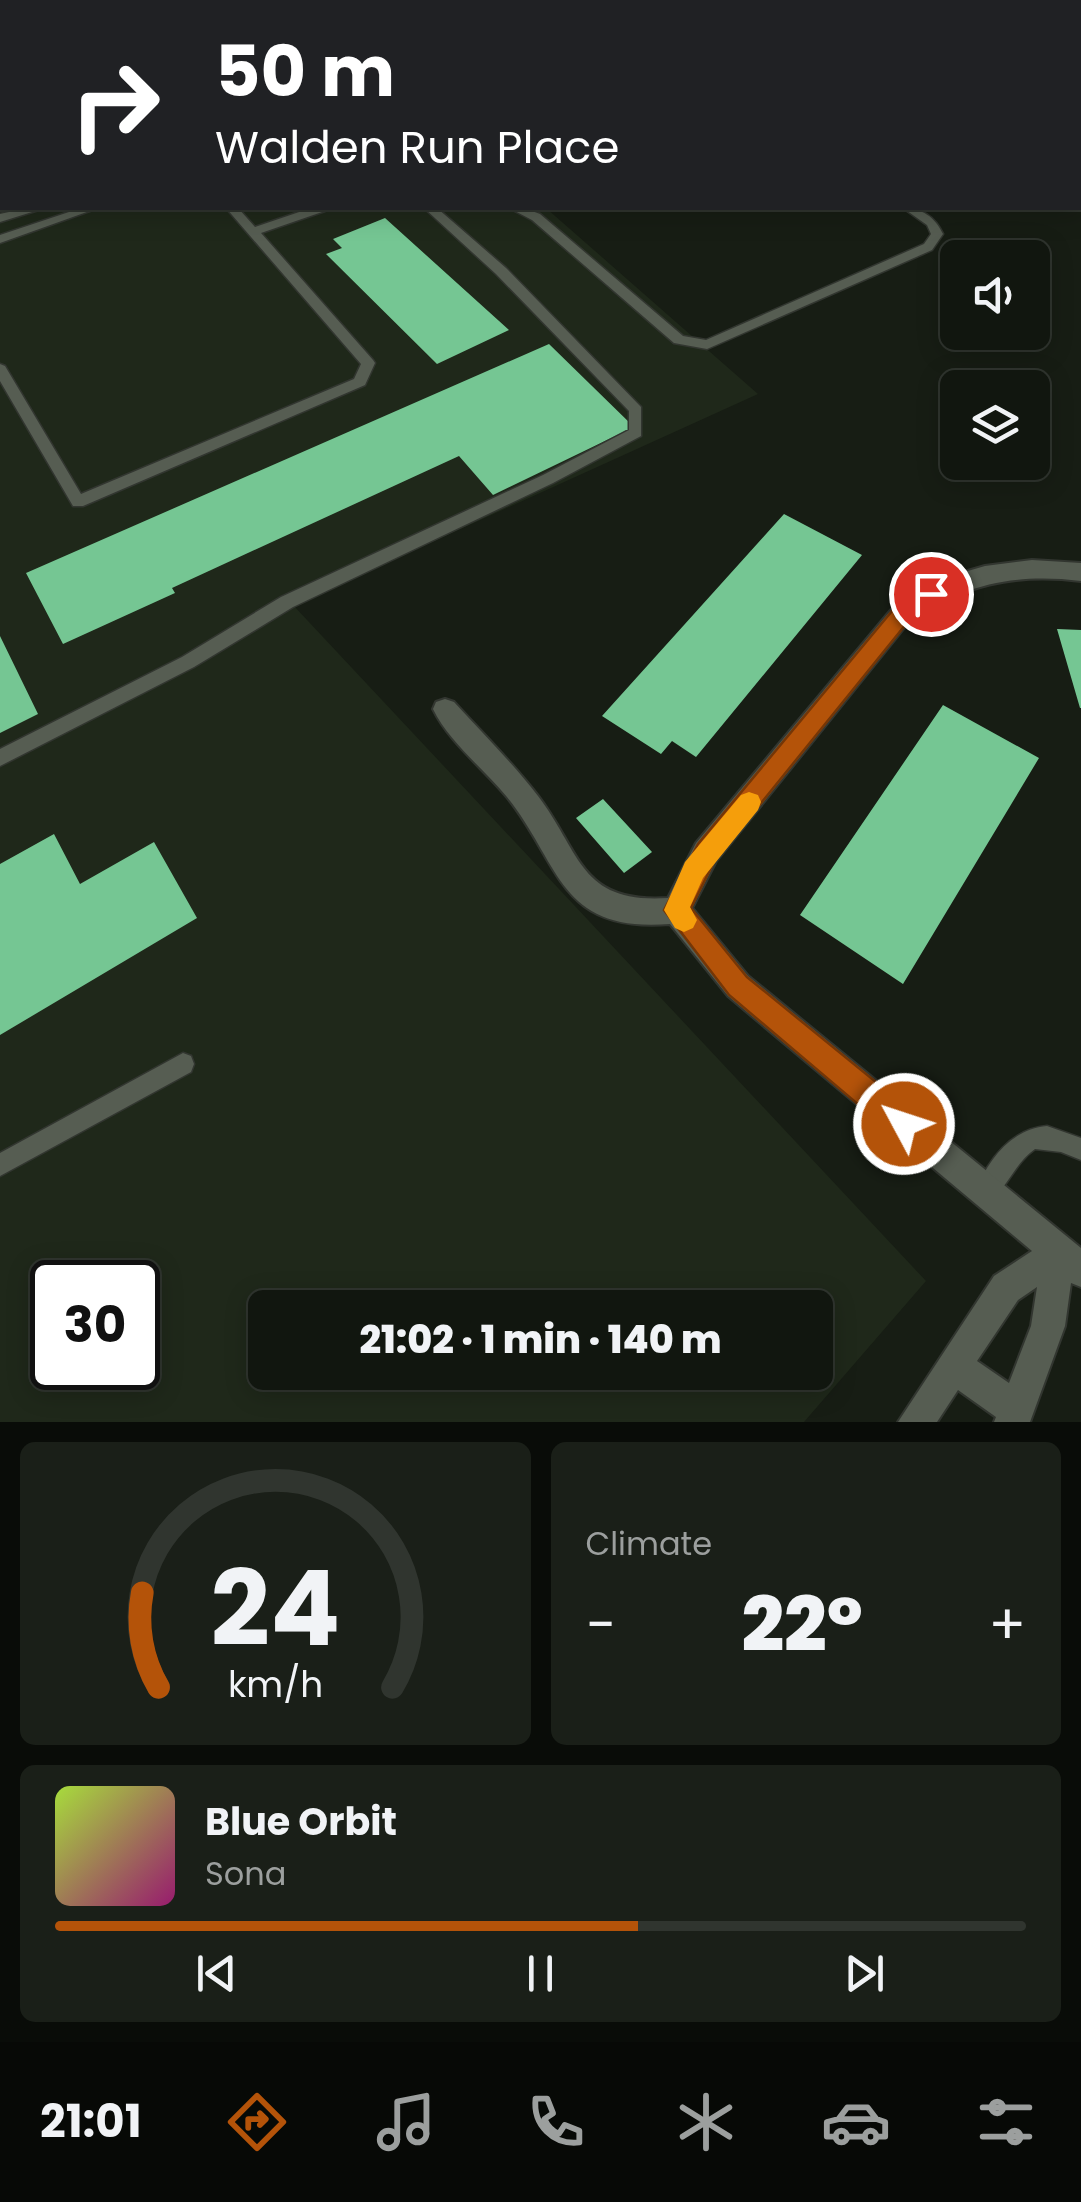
<!DOCTYPE html>
<html lang="en">
<head>
<meta charset="utf-8">
<style>
	body { margin:0; font-family:Poppins,sans-serif; background:#1a1f18; color:#f1f3f6; height:100vh; display:flex; flex-direction:column; font-size:38px; white-space:nowrap }
	* { box-sizing:border-box; margin:0 }
	p { font-size:32px; color:#9c9f9e }
	.icon { flex:none; width:55px; height:55px; fill:none; stroke:currentColor; stroke-width:2; stroke-linecap:round; stroke-linejoin:round }
	.map { position:relative; height:1422px; overflow:hidden }
	.panel { display:flex; flex-direction:column; gap:20px; padding:20px; background:#090c08; flex:1 }
	.panel>* { flex:none }
	.top-card { position:absolute; left:0px; top:0px; width:1082px; height:210px; box-shadow:0 5px 25px #0003,0 0 0 2px #30352f; background:#202124; color:#fff; overflow:hidden }
	.tools { position:absolute; left:940px; top:240px; display:grid; gap:20px }
	.tools a { display:grid; place-items:center; width:110px; height:110px; border-radius:15px; background:#11160f; box-shadow:0 5px 25px #0003,0 0 0 2px #30352f; font-size:50px }
	.speed { position:absolute; left:30px; top:1260px; display:flex; gap:20px; font-size:50px; font-weight:700; text-align:center }
	.speed>* { display:grid; place-content:center; width:130px; height:130px; border-radius:50%; background:#11160f; box-shadow:0 5px 25px #0003,0 0 0 2px #30352f; line-height:1 }
	.speed .limit { border:5px solid #111; border-radius:15px; background:#fff; color:#111 }
	.pin { position:absolute; display:grid; place-items:center; width:85px; height:85px; color:#fff; margin:-42px; border:5px solid #fff; border-radius:50%; box-shadow:0 2px 10px #0007 }
	.me { position:absolute; width:110px; margin:-55px; rotate:310deg; stroke-linejoin:round; filter:drop-shadow(0 0 8px #0008) }
	.turn { display:flex; align-items:center; gap:35px; height:210px; padding:0 50px; font-size:45px }
	.turn .icon { width:130px; height:130px; stroke-width:2.5 }
	.turn b { display:block; font-size:70px; line-height:85px }
	.big { font-size:75px; font-weight:800; line-height:1.1 }
	.panel .card { flex:1; display:flex; flex-direction:column; justify-content:center; gap:15px; min-width:0; padding:0 35px; border-radius:15px; background:#1a1f18 }
	.panel .dial { align-items:center; gap:0 }
	.dial svg { height:260px; overflow:visible; fill:none; stroke:#30352f; stroke-width:7; stroke-linecap:round; text-anchor:middle }
	.dial text { fill:#f1f3f6; stroke:none }
	.song { display:flex; align-items:center; gap:30px }
	.cover { width:120px; height:120px; border-radius:15px; background:linear-gradient(135deg,hsl(80 70% 55%),hsl(320 70% 35%)) }
	.played { height:10px; border-radius:5px; background:linear-gradient(90deg,#b45309 60%,#30352f 60%) }
	.keys { display:flex; justify-content:space-around; direction:ltr }
	.heat { display:flex; justify-content:space-between; align-items:center; font-size:55px; direction:ltr }
	.panel .tiles { flex:1; display:grid; gap:20px; grid-template-columns:1fr 1fr }
	.card:last-child { grid-column:span 2 }
	.trip { position:absolute; left:248px; top:1290px; width:585px; height:100px; border-radius:15px; background:#11160f; box-shadow:0 5px 25px #0003,0 0 0 2px #30352f; font-weight:800; line-height:100px; text-align:center }
	.dock { display:flex; height:160px; justify-content:space-around; align-items:center; background:#070906; color:#9c9f9e }
	.dock .icon { width:70px; height:70px }
	.dock .current { color:#b45309 }
	.dock b { font-size:45px; color:#f1f3f6 }
	.map>svg:first-child { display:block }
	.built { fill:#1f281a; fill-rule:evenodd }
	.green { fill:#2e2709 }
	.lines { fill:none; stroke-linecap:round; stroke-linejoin:round }
	.stream { stroke:#1b7561; stroke-width:6 }
	.building { fill:#75c693 }
	.service-casing { stroke:#323630; stroke-width:3 }
	.minor-casing { stroke:#323630; stroke-width:4 }
	.primary-casing { stroke:#323630; stroke-width:4 }
	.service { fill:#565d52; fill-rule:evenodd }
	.minor { fill:#565d52; fill-rule:evenodd }
	.primary { fill:#8b9741; fill-rule:evenodd }
	.route { fill:#b45309; stroke:#753606; stroke-width:2.5 }
	.slow { fill:#f59e0b }
</style>
</head>
<body>
<div class="map">
<svg width="1081" height="1422" viewBox="0 0 1081 1422">
	<rect width="100%" height="100%" fill="#171d14"/>
	<!-- built -->
	<path class="built" d="M0 0 311 2H2V208H546L758 394 293 605 926 1281 804 1422H0ZM52 1282H138V1368H52ZM265 1308H815V1372H265Z"/>
	<!-- green -->
	<path class="green" d="M685 0H1073L1081 3V113L1080 2Z"/>
	<g class="lines">
		<!-- stream -->
		<path class="stream" d="M844 0 854 2"/>
	</g>
	<!-- building -->
	<path class="building" d="M385 218 509 330 437 364 326 254 342 248 333 239Z
		M549 344 634 427 493 495 459 456 172 588 175 593 63 644 26 573Z
		M784 514 862 555 696 757 672 741 661 754 602 716Z
		M1057 629 1081 630V708H1080Z
		M0 636 38 714 0 733Z
		M943 705 1039 758 903 984 800 915Z
		M603 799 652 852 624 873 576 818Z
		M54 834 80 884 154 842 197 918 0 1035V864Z"/>
	<g class="lines">
		<!-- service casing -->
		<g class="service-casing">
			<path id="service" d="M0 0H10L11 2 2 4Z
				M306 0H318L319 2H308Z
				M0 133H2V140H0Z
				M27 208H45L0 222V214Z
				M81 208H98L0 243V235Z
				M226 208H238L255 227 311 208H327L325 211 261 233 373 360 375 363 365 385 83 506H73L0 381V364L5 366 81 494 354 379 361 364Z
				M424 208H437L506 268 641 407V436L553 483 293 607 194 667 0 766V749L182 657 281 597 543 475 629 430V411L496 274Z
				M509 208H524L540 214 683 336 706 340 924 244 931 234 927 225 903 208C922 208 935 217 943 234L932 250 707 349 674 343 532 220Z
				M183 1053 191 1056 194 1064 191 1072 0 1176V1153Z
				M1047 1126 1081 1138V1160L1061 1152 1035 1149C1014 1163 1005 1194 986 1203L978 1200 975 1192C988 1160 1011 1129 1047 1126Z"/>
		</g>
		<!-- minor casing -->
		<g class="minor-casing">
			<path id="minor" d="M1032 560 1081 563V581C1015 573 961 584 907 624L716 861 692 908 748 976 1081 1248V1287L1071 1283 1065 1326 1030 1422H994L996 1417 958 1390 937 1422H898L994 1276 1032 1251 728 996 670 924C558 933 561 864 507 797 484 769 449 742 433 709L436 702 445 699 454 702C482 733 512 762 538 796 581 852 579 904 668 898L696 843 891 610 954 575 985 566ZM1037 1287 1031 1326 1009 1383 977 1361 1018 1300Z"/>
		</g>
		<!-- primary casing -->
		<g class="primary-casing">
			<path id="primary" d="M0 70 2 71V80H0Z
				M2 95V105L0 106V96Z"/>
		</g>
		<!-- service -->
		<use href="#service" class="service"/>
		<!-- minor -->
		<use href="#minor" class="minor"/>
		<!-- primary -->
		<use href="#primary" class="primary"/>
	</g>
	<!-- route -->
	<path class="route" d="M931 586 942 594 907 623 715 860 691 908 747 977 914 1113 918 1124 914 1134 904 1138 893 1134 729 995 664 910 698 844 892 611Z"/>
	<!-- slow -->
	<path class="slow" d="M749 792 758 795 761 802 758 810 703 878 690 907 697 920 693 928 684 932 675 928 664 910 685 862 741 795Z"/>
</svg>
<div class="tools">
<a><svg class="icon" aria-label="sound" viewBox="0 0 24 24"><path d="M4 9h4l5-4v14l-5-4H4zM17 9q2 3 0 6"/></svg></a>
<a><svg class="icon" aria-label="layers" viewBox="0 0 24 24"><path d="M12 4l9 5-9 5-9-5zM3 14l9 5 9-5"/></svg></a>
</div>
<div class="speed"><div class="limit">30</div></div>
<div class="pin" style="left:931px;top:594px;background:#d93025"><svg class="icon" aria-label="arrive" viewBox="0 0 24 24"><path d="M6 21V4h12l-3 4 3 4H6"/></svg></div>
<svg class="me" style="left:904px;top:1124px" viewBox="-20 -20 40 40"><circle r="17" fill="#b45309" stroke="#fff" stroke-width="3"/><path d="M0-11L8 9 0 5-8 9z" fill="#fff"/></svg>
<div class="trip">21:02 · 1 min · 140 m</div>
<div class="top-card">
<div class="turn"><svg class="icon" aria-label="right" viewBox="0 0 24 24"><path d="M7 20v-9h11M14 6l5 5-5 5"/></svg><div><b>50 m</b>Walden Run Place</div></div>
</div>
</div>
<section class="panel">
<div class="tiles">
<div class="card dial"><svg viewBox="0 0 100 80">
<path d="M14 69A42 42 0 1 1 86 69"/>
<path d="M14 69A42 42 0 0 1 9 40" stroke="#b45309"/>
<text x="50" y="56" font-size="32" font-weight="700">24</text>
<text x="50" y="72" font-size="11">km/h</text>
</svg></div>
<div class="card"><p>Climate</p>
<div class="heat"><a>−</a><b class="big">22°</b><a>+</a></div>
</div>
<div class="card">
<div class="song"><i class="cover"></i><div><b>Blue Orbit</b><p>Sona</p></div></div>
<div class="played"></div>
<div class="keys"><svg class="icon" aria-label="previous" viewBox="0 0 24 24"><path d="M18 5L8 12l10 7zM5 5v14"/></svg><svg class="icon" aria-label="pause" viewBox="0 0 24 24"><path d="M8 5v14M16 5v14"/></svg><svg class="icon" aria-label="next" viewBox="0 0 24 24"><path d="M6 5l10 7-10 7zM19 5v14"/></svg></div>
</div>
</div>
</section>
<nav class="dock">
<b>21:01</b>
<svg class="icon current" aria-label="directions" viewBox="0 0 24 24"><path d="M12 3l9 9-9 9-9-9zM9 14v-3h6M13 9l2 2-2 2"/></svg>
<svg class="icon" aria-label="music" viewBox="0 0 24 24"><path d="M9 18V5l10-2v13"/><circle cx="6" cy="18" r="3"/><circle cx="16" cy="16" r="3"/></svg>
<svg class="icon" aria-label="phone" viewBox="0 0 24 24"><path d="M5 4h4l2 5-3 2q2 4 5 5l2-3 5 2v4C11 20 4 13 5 4z"/></svg>
<svg class="icon" aria-label="climate" viewBox="0 0 24 24"><path d="M12 3v18M4 7l16 10M4 17L20 7"/></svg>
<svg class="icon" aria-label="car" viewBox="0 0 24 24"><path d="M5 17H2v-5l4-1 3-4h7l3 4 3 1v5h-3M9 17h6M6 11h13"/><circle cx="7" cy="17" r="2"/><circle cx="17" cy="17" r="2"/></svg>
<svg class="icon" aria-label="filters" viewBox="0 0 24 24"><path d="M4 7h16M4 17h16"/><circle cx="9" cy="7" r="2"/><circle cx="15" cy="17" r="2"/></svg>
</nav>
</body>
</html>
